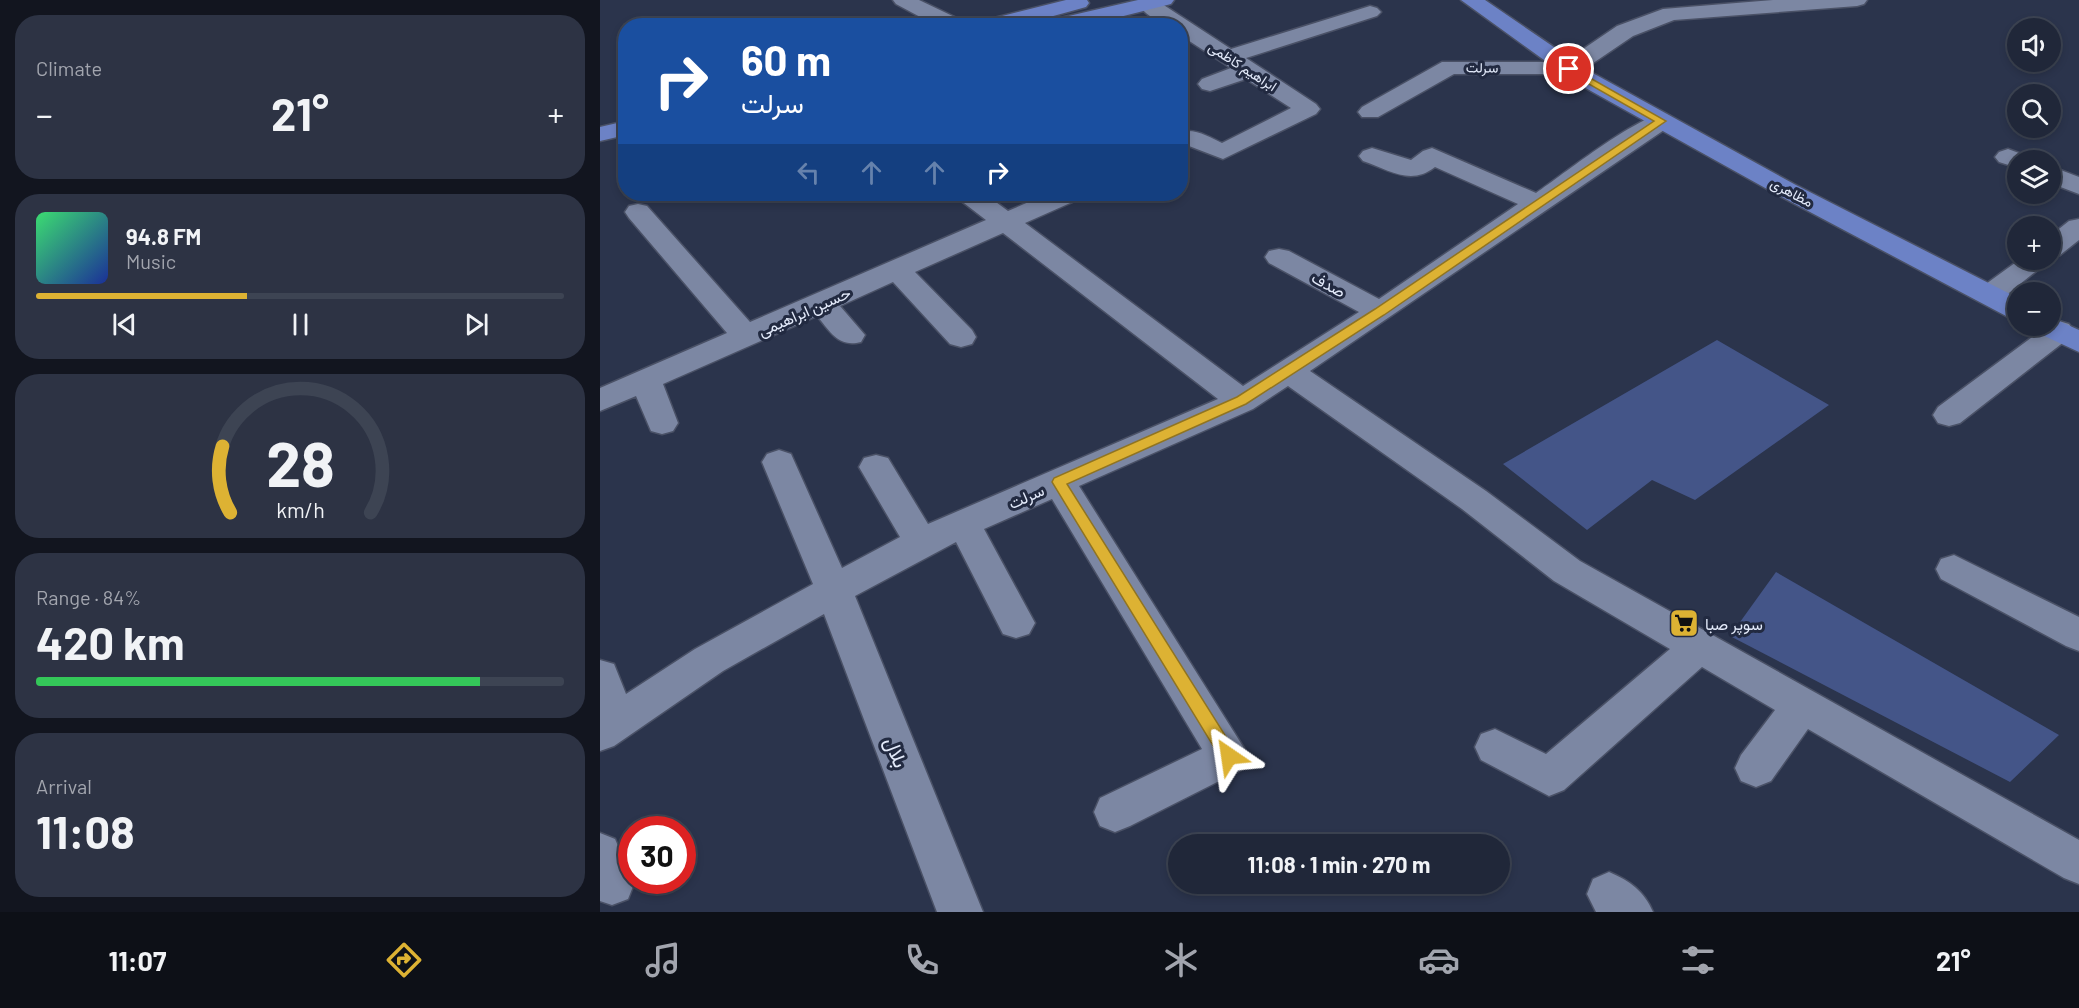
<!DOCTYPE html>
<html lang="en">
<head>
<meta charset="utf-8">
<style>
	body { margin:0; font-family:Barlow,Vazirmatn,sans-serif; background:#2d3344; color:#f1f3f6; height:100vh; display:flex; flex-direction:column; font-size:22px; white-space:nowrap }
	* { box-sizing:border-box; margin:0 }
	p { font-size:20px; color:#a2a5ae }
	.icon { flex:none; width:33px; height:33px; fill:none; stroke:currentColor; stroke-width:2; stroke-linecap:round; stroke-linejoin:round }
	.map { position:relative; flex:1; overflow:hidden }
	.side { display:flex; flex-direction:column; gap:15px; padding:15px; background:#12151f; width:600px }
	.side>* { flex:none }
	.guide { position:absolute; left:18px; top:18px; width:570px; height:183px; border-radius:24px; box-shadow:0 3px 9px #0003,0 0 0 2px #3d4453; background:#1a4fa0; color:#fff; overflow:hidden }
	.buttons { position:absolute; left:1407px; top:18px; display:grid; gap:12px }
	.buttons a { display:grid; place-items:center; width:54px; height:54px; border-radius:50%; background:#202739; box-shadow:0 3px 9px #0003,0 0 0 2px #3d4453; font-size:30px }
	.speed { position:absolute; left:18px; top:816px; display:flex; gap:12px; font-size:30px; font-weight:700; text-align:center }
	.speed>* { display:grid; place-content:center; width:78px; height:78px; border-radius:50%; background:#202739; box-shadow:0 3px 9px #0003,0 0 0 2px #3d4453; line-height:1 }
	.speed .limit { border:9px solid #d22; background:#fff; color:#111 }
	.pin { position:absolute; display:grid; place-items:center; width:51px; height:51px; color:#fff; margin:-26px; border:3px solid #fff; border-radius:50%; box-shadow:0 2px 6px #0007 }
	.me { position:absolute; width:66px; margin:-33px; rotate:328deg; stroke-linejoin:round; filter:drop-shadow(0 0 4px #0008) }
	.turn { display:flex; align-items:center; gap:21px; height:126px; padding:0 24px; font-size:27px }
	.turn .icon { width:78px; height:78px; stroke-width:2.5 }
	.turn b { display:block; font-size:42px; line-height:51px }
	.lanes { display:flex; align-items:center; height:57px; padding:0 24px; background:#0003; justify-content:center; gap:30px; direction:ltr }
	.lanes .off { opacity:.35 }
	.big { font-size:45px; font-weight:700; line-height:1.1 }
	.side .tile { flex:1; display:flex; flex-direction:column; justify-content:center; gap:9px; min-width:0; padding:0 21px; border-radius:24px; background:#2d3344 }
	.side .dial { align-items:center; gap:0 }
	.dial svg { height:156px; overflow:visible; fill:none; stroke:#3d4453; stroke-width:7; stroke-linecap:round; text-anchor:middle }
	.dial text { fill:#f1f3f6; stroke:none }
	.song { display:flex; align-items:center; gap:18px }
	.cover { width:72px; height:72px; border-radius:9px; background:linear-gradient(135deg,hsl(140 70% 55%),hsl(230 70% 35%)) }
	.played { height:6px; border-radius:3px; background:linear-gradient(90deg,#ddb233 40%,#3d4453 40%) }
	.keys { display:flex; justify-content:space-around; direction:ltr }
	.heat { display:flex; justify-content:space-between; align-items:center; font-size:33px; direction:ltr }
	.charge { height:9px; border-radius:4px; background:linear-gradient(90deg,#34c759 84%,#3d4453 0) }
	.trip { position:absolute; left:568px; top:834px; width:342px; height:60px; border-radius:30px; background:#202739; box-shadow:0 3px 9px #0003,0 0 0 2px #3d4453; font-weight:700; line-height:60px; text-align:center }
	.tabs { display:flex; height:96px; justify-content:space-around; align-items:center; background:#0d1017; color:#a2a5ae }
	.tabs .icon { width:42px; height:42px }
	.tabs .on { color:#ddb233 }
	.tabs b { font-size:27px; color:#f1f3f6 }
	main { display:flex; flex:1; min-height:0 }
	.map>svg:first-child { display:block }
	.green { fill:#458 }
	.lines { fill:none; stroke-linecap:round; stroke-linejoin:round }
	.minor-casing { stroke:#4a5166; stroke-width:3 }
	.major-casing { stroke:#4a5166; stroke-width:3 }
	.minor { fill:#7c87a3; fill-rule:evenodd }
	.major { fill:#6c82c6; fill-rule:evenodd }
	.route { fill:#ddb233; stroke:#907421; stroke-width:1.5 }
	.labels { text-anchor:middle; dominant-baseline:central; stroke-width:6; stroke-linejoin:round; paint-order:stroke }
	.far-street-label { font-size:14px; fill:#e4ebfb; stroke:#222a41 }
	.street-label { font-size:16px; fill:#e4ebfb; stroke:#222a41 }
	.poi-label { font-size:16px; fill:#e4ebfb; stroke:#222a41; text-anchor:start }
	.near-street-label { font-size:20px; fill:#e4ebfb; stroke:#222a41 }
</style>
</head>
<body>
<main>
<section class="side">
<div class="tile"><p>Climate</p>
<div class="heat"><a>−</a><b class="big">21°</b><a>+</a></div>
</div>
<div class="tile">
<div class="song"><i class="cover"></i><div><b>94.8 FM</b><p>Music</p></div></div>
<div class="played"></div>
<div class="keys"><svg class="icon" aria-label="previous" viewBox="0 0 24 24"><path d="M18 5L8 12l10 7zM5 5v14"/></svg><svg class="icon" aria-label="pause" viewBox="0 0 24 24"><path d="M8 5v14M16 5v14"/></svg><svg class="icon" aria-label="next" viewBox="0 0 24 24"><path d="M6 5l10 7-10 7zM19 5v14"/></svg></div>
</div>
<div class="tile dial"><svg viewBox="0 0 100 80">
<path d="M14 69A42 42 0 1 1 86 69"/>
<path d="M14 69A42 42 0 0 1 10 35" stroke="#ddb233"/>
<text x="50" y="56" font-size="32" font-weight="700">28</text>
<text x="50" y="72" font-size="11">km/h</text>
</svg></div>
<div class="tile"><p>Range · 84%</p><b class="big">420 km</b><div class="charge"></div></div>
<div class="tile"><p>Arrival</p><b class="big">11:08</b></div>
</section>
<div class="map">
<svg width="1479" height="912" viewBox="0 0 1479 912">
	<rect width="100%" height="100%" fill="#2b344c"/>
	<!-- green -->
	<path class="green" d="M1117 340 1229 405 1095 500 1052 480 987 530 903 464Z
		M1176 572 1459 735 1410 782 1130 636Z"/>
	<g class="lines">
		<!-- minor casing -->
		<g class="minor-casing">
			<path id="minor" d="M293 0H319L363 21 365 26H337L296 4Z
				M540 0H556L631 49 770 6 777 8 781 12 777 16 646 58 716 104 720 109 716 114 623 159 589 146 580 148V132C596 128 609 137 622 143L691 108 646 79 610 91 602 89 598 84 602 79 631 68 580 35V26C565 26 547 18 538 4Z
				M1173 0H1267L1264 4 1257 6 1074 20 1033 36 977 74H854L778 117H762L758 112 762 107 842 62H964L1017 26 1063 9Z
				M1061 114 1070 116 1073 121 1070 126 710 371 886 491 980 561 1479 840V884L1464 878 1208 729 1171 781 1156 787 1141 781 1135 768 1141 755 1175 710 1102 667 964 790 949 796 881 760 875 747 881 734 895 729 946 754 1070 649 954 581 862 509 688 386 653 409 479 486 649 756 643 769 530 826 515 832 500 826 494 812 500 798 602 749 452 499 384 529 435 623 429 634 416 638 403 634 356 542 255 596 383 912H337L224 614 123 671 14 746 0 751V660L14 664 26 694 95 649 213 584 162 462 167 454 179 450 191 454 242 568 300 537 259 467 264 458 276 455 288 458 328 524 618 399 403 233 315 272 372 330 376 337 372 344 361 347 350 344 293 282 240 306 265 335 261 342C238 348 230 331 217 316L63 384 78 423 73 431 62 434 51 431 36 396 0 411V388L127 333 29 218 25 212 29 206 38 204 47 206 150 322 386 220 360 200 356 194H385L408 211 447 194H481L477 200 425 223 643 386 759 312 669 263 665 257 669 251 679 249 689 251 779 299 918 204 835 167C811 186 789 170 763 161L759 156 763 151 772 148 811 160 823 151 832 148 936 193C965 173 1029 122 1061 114Z
				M1408 149 1427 156 1430 160H1418V168L1399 162 1395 157 1399 152Z
				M1450 166 1479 177V194L1450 183Z
				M1479 219V240L1460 255 1450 257V236L1469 221Z
				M1419 260H1450L1399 301 1389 304 1379 301 1375 295 1379 289Z
				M1459 321 1469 324 1474 331 1469 338 1360 423 1349 426 1338 423 1333 415 1338 407 1447 326Z
				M1354 555 1479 617V651L1466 646 1341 579 1336 569 1341 559Z
				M0 833 15 839 34 884 28 899 12 905 0 901Z
				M1009 872C1030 881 1044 891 1053 912H996L987 894 993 879Z"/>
		</g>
		<!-- major casing -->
		<g class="major-casing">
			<path id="major" d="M466 0H487L489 3 486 7 417 26H380L382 21Z
				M538 0H574L571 4 484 26H445L447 21Z
				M861 0H885L989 71 1194 184 1418 298V319L1408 317 1176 194 973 81Z
				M26 121V135L0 141V127Z
				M1450 317 1479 330V352L1438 333 1434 326H1450Z"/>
		</g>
		<!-- minor -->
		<use href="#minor" class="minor"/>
		<!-- major -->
		<use href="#major" class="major"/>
	</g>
	<!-- route -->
	<path class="route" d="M969 66 1066 121 784 315 646 404 467 484 635 751 637 756 635 762 629 764 623 762 452 482 454 478 637 397 775 309 1054 121 966 71 965 69Z"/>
	<!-- icons -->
	<defs>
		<g id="supermarket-square" transform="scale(1.5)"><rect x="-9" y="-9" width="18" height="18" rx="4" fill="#ddb233" stroke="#222a41"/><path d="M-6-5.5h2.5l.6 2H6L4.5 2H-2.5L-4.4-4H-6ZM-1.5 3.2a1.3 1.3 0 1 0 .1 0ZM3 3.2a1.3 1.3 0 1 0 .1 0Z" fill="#111"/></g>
	</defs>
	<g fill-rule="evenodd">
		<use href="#supermarket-square" x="1084" y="623"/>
	</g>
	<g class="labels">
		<!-- far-street labels -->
		<g class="far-street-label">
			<text transform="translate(643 66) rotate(33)">ابراهیم کاظمی</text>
			<text transform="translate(882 67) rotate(1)">سرلت</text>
			<text transform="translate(1192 192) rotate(28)">مظاهری</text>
		</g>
		<!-- street labels -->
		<g class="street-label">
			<text transform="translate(729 284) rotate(29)">صدف</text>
			<text transform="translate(204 311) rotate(-24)">حسین ابراهیمی</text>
			<text transform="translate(426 496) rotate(-24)">سرلت</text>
		</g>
		<!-- poi labels -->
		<g class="poi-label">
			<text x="1105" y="623">سوپر صبا</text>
		</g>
		<!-- near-street labels -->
		<g class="near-street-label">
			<text transform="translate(297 752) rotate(69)">بلال</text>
		</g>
	</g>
</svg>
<div class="buttons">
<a><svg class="icon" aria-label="sound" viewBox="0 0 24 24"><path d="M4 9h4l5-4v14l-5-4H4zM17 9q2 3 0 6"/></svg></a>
<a><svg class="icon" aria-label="search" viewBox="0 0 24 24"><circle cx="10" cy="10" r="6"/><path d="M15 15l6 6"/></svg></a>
<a><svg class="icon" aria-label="layers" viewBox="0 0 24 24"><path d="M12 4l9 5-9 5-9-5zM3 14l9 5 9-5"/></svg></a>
<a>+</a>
<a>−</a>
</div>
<div class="speed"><div class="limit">30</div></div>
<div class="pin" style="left:969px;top:69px;background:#d93025"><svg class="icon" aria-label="arrive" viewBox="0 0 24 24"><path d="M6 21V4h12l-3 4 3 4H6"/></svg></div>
<svg class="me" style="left:629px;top:756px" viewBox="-20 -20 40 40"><path d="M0-17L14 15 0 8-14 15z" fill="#ddb233" stroke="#fff" stroke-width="4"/></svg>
<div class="trip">11:08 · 1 min · 270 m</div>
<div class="guide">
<div class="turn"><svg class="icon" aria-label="right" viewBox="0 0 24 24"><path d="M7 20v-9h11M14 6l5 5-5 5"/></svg><div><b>60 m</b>سرلت</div></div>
<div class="lanes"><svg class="icon off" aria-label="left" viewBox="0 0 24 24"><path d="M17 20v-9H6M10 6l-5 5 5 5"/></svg><svg class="icon off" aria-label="ahead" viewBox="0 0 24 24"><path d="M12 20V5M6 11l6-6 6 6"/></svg><svg class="icon off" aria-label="ahead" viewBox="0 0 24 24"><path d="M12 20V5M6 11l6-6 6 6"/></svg><svg class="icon" aria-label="right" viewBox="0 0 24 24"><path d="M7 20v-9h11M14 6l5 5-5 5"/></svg></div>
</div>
</div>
</main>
<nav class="tabs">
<b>11:07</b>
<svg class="icon on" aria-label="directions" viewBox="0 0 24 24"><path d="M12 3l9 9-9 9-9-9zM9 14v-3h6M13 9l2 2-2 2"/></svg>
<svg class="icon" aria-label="music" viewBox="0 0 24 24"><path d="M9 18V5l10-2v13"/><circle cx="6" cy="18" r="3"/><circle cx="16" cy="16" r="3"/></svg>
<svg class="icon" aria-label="phone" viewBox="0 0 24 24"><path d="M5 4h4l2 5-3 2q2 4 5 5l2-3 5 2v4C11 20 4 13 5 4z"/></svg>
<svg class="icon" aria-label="climate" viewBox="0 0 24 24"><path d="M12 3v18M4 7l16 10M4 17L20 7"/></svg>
<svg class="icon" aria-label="car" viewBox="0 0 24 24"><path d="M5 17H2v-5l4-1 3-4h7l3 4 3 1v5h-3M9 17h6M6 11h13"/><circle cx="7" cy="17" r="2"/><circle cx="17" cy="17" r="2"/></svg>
<svg class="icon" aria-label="filters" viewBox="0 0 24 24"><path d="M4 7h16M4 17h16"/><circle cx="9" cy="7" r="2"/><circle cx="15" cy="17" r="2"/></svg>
<b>21°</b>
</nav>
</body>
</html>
